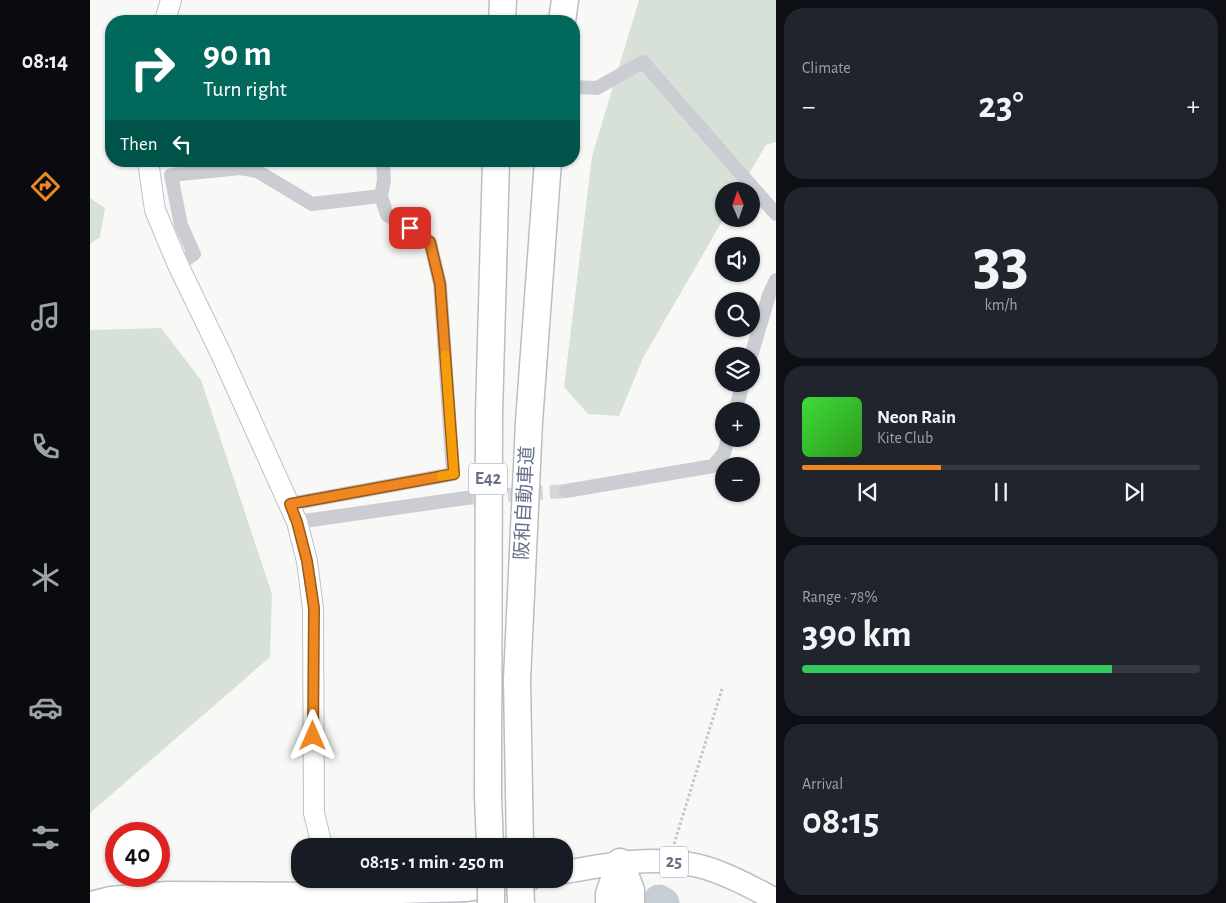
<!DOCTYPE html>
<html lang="en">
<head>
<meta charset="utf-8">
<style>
	body { margin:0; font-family:"Alegreya Sans","Noto Sans JP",sans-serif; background:#20242c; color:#f1f3f6; height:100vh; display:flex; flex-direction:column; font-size:19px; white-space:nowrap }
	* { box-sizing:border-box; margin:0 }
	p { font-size:16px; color:#9ea1a6 }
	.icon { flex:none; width:28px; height:28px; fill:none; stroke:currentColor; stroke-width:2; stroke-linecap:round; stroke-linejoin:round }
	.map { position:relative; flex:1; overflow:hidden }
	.panel { display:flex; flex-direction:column; gap:8px; padding:8px; background:#0d0f14; width:450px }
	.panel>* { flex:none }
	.banner { position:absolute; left:15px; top:15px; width:475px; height:152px; border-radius:20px; box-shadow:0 1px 4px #0004; background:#00695c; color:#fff; overflow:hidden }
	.needle { width:32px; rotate:358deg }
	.controls { position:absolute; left:625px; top:182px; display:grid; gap:10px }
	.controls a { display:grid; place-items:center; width:45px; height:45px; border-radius:50%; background:#171b24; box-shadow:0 1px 4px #0004; font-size:25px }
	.speed { position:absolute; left:15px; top:822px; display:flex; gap:10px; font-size:25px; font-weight:700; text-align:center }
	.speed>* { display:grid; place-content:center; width:65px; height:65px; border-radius:50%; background:#171b24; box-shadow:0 1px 4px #0004; line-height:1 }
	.speed .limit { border:8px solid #d22; background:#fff; color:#111 }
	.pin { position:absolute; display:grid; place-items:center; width:42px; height:42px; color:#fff; margin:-21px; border-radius:10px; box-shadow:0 2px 8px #0006 }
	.me { position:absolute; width:55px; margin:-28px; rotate:0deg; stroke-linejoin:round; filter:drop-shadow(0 0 4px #0008) }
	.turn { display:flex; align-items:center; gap:18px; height:105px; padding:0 15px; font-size:22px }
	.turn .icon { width:65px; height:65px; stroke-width:2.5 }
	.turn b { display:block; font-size:35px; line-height:42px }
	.then { display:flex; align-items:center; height:48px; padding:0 15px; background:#0003; gap:10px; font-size:19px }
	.big { font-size:38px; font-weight:600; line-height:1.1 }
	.panel .card { flex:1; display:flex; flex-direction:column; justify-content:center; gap:8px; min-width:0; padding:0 18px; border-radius:20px; background:#20242c }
	.panel .dial { align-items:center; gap:0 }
	.dial b { font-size:65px; line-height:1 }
	.song { display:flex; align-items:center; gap:15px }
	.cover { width:60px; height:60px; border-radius:8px; background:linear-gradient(135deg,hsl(120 70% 55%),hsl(110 70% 35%)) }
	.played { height:5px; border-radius:2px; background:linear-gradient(90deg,#ee8721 35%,#363941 35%) }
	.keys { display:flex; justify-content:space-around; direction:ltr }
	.heat { display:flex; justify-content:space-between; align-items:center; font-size:28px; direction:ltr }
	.charge { height:8px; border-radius:4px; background:linear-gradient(90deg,#34c759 78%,#363941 0) }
	.trip { position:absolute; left:201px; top:838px; width:282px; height:50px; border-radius:20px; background:#171b24; box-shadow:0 1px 4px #0004; font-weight:600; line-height:50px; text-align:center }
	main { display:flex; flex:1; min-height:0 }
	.tab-bar { display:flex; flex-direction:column; width:90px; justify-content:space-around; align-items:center; background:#090b0e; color:#9ea1a6 }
	.tab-bar .icon { width:35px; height:35px }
	.tab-bar .on { color:#ee8721 }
	.tab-bar b { font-size:22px; color:#f1f3f6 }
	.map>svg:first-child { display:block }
	.green { fill:#d8e1d7 }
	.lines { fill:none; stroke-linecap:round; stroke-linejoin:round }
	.river { stroke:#c7cdd5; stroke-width:31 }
	.street-tunnel { stroke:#d4d7db; stroke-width:14; stroke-dasharray:14 7; stroke-linecap:butt }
	.secondary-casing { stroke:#bdc0c6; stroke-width:22 }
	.primary-casing { stroke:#bcbec4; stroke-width:25 }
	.highway-casing { stroke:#bbbdc2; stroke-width:29 }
	.path { stroke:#c2c4c7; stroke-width:3; stroke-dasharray:2.5 2.5; stroke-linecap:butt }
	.street { stroke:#cccdd2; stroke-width:14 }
	.secondary { stroke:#fff; stroke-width:20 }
	.primary { stroke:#fff; stroke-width:22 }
	.highway { stroke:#fff; stroke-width:26 }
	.highway-bridge-casing { stroke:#bbbdc2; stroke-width:29; stroke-linecap:butt }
	.highway-bridge { stroke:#fff; stroke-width:26 }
	.route-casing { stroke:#9b5815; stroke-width:12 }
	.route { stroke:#ee8721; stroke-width:9 }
	.slow { stroke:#f59e0b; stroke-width:9 }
	.labels { text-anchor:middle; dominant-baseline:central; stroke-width:5; stroke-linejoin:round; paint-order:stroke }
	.shield { fill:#fff; stroke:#949bac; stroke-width:1 }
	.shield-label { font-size:18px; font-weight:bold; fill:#667089 }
	.street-label { font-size:19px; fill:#667089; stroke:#fff }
</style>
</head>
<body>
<main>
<nav class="tab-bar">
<b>08:14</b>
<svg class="icon on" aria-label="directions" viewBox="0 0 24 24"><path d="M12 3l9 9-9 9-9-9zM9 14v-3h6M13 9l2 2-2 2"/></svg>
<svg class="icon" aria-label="music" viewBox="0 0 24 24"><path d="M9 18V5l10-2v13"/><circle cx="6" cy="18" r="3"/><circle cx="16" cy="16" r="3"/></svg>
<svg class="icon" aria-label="phone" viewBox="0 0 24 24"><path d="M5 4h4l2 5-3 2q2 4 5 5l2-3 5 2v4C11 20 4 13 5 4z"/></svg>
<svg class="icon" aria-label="climate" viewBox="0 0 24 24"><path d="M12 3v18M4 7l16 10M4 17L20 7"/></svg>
<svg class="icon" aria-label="car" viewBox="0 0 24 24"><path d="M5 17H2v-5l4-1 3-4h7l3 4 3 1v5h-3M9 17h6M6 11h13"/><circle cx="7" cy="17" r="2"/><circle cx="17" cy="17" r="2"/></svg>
<svg class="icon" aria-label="filters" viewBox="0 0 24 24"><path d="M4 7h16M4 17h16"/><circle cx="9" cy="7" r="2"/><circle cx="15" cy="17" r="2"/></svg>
</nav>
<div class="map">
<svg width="686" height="903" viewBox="0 0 686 903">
	<rect width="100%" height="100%" fill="#f8f9f6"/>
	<!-- green -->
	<path class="green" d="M549 0H686V142L676 145 649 191H634V218L553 358 529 416 498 414 474 387 502 156Z
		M0 198 15 208 10 237 0 244Z
		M71 328 111 380 182 594 180 657 0 813V330Z"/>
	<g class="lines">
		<!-- river -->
		<path class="river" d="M569 900 574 903"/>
		<!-- street-tunnel -->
		<path class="street-tunnel" d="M376 498 476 491"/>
		<!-- secondary casing -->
		<g class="secondary-casing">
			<path id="secondary" d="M75 21 81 0
				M58 161 65 210 88 265 132 356 207 522 217 561 223 609 224 813 232 846"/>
		</g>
		<!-- primary casing -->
		<g class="primary-casing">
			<path id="primary" d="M475 872C519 864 564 855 609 866 634 872 663 888 686 900
				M1 903 21 898 77 893 242 894 377 890 440 879"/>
		</g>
		<!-- highway casing -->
		<g class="highway-casing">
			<path id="highway" d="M412 21 413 0
				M472 21 475 0
				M400 846 398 796 399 414 406 161
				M430 846 427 680 439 422 458 161
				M530 862 541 890V903
				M519 903V894L530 862"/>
		</g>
		<!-- path -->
		<path class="path" d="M584 844 632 689"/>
		<!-- street -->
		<path class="street" d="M484 87 507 88 553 62 686 214
			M88 265 104 254 91 225 81 175 151 168 167 171 222 204 291 196 294 180 293 161
			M661 356 679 295 686 280
			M645 411 653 384
			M476 491 623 466 634 453 638 439
			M200 504 363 474 350 284 340 242 320 227 297 215 291 196
			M207 522 376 498"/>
		<!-- secondary -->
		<use href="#secondary" class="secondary"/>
		<!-- primary -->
		<use href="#primary" class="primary"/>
		<!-- highway -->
		<use href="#highway" class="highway"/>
		<!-- highway-bridge casing -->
		<g class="highway-bridge-casing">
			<path id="highway-bridge" d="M401 879V903
				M430 879 431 903"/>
		</g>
		<!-- highway-bridge -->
		<use href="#highway-bridge" class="highway-bridge"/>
	</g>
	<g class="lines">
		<!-- route casing -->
		<g class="route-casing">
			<path id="route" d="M223 736 224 608 217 561 207 522 200 504 364 474 350 284 340 242 320 228"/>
		</g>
		<!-- route -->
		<use href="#route" class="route"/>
		<!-- slow -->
		<path class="slow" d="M351 476 364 474 355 355"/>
	</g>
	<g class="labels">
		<!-- shield labels -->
		<g class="shield">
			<rect x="379" y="463.5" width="38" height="31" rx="4"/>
			<rect x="570" y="846.5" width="28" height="31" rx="4"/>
		</g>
		<g class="shield-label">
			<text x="398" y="479">E42</text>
			<text x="584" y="862">25</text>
		</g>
		<!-- street labels -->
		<g class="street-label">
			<text transform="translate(435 503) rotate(-87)">阪和自動車道</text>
		</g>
	</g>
</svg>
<div class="controls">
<a><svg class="needle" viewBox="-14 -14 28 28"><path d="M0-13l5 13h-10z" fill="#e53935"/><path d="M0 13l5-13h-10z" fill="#9ea1a6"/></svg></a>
<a><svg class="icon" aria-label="sound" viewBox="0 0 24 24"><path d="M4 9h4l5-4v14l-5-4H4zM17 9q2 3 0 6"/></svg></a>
<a><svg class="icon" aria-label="search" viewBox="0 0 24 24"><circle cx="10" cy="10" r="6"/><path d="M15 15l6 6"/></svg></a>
<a><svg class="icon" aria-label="layers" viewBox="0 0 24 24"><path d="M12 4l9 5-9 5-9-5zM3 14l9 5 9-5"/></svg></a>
<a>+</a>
<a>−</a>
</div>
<div class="speed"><div class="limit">40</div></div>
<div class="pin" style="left:320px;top:228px;background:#d93025"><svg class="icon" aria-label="arrive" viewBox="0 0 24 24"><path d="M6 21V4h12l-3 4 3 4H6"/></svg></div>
<svg class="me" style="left:223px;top:736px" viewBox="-20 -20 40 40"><path d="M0-17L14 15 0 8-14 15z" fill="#ee8721" stroke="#fff" stroke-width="4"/></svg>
<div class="trip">08:15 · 1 min · 250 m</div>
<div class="banner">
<div class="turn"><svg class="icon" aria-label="right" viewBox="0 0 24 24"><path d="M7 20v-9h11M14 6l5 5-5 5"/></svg><div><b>90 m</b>Turn right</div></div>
<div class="then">Then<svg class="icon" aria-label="left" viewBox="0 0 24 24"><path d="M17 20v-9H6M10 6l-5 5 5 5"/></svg></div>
</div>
</div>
<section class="panel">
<div class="card"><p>Climate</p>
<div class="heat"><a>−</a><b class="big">23°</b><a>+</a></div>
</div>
<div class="card dial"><b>33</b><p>km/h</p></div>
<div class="card">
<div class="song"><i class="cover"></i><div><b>Neon Rain</b><p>Kite Club</p></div></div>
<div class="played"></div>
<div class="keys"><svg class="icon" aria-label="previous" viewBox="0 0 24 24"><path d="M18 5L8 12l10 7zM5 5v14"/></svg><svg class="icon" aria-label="pause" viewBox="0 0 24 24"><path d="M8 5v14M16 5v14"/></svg><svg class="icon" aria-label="next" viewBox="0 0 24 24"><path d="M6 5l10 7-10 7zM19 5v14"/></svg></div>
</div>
<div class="card"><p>Range · 78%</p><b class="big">390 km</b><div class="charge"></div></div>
<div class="card"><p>Arrival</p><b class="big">08:15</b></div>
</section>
</main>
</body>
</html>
